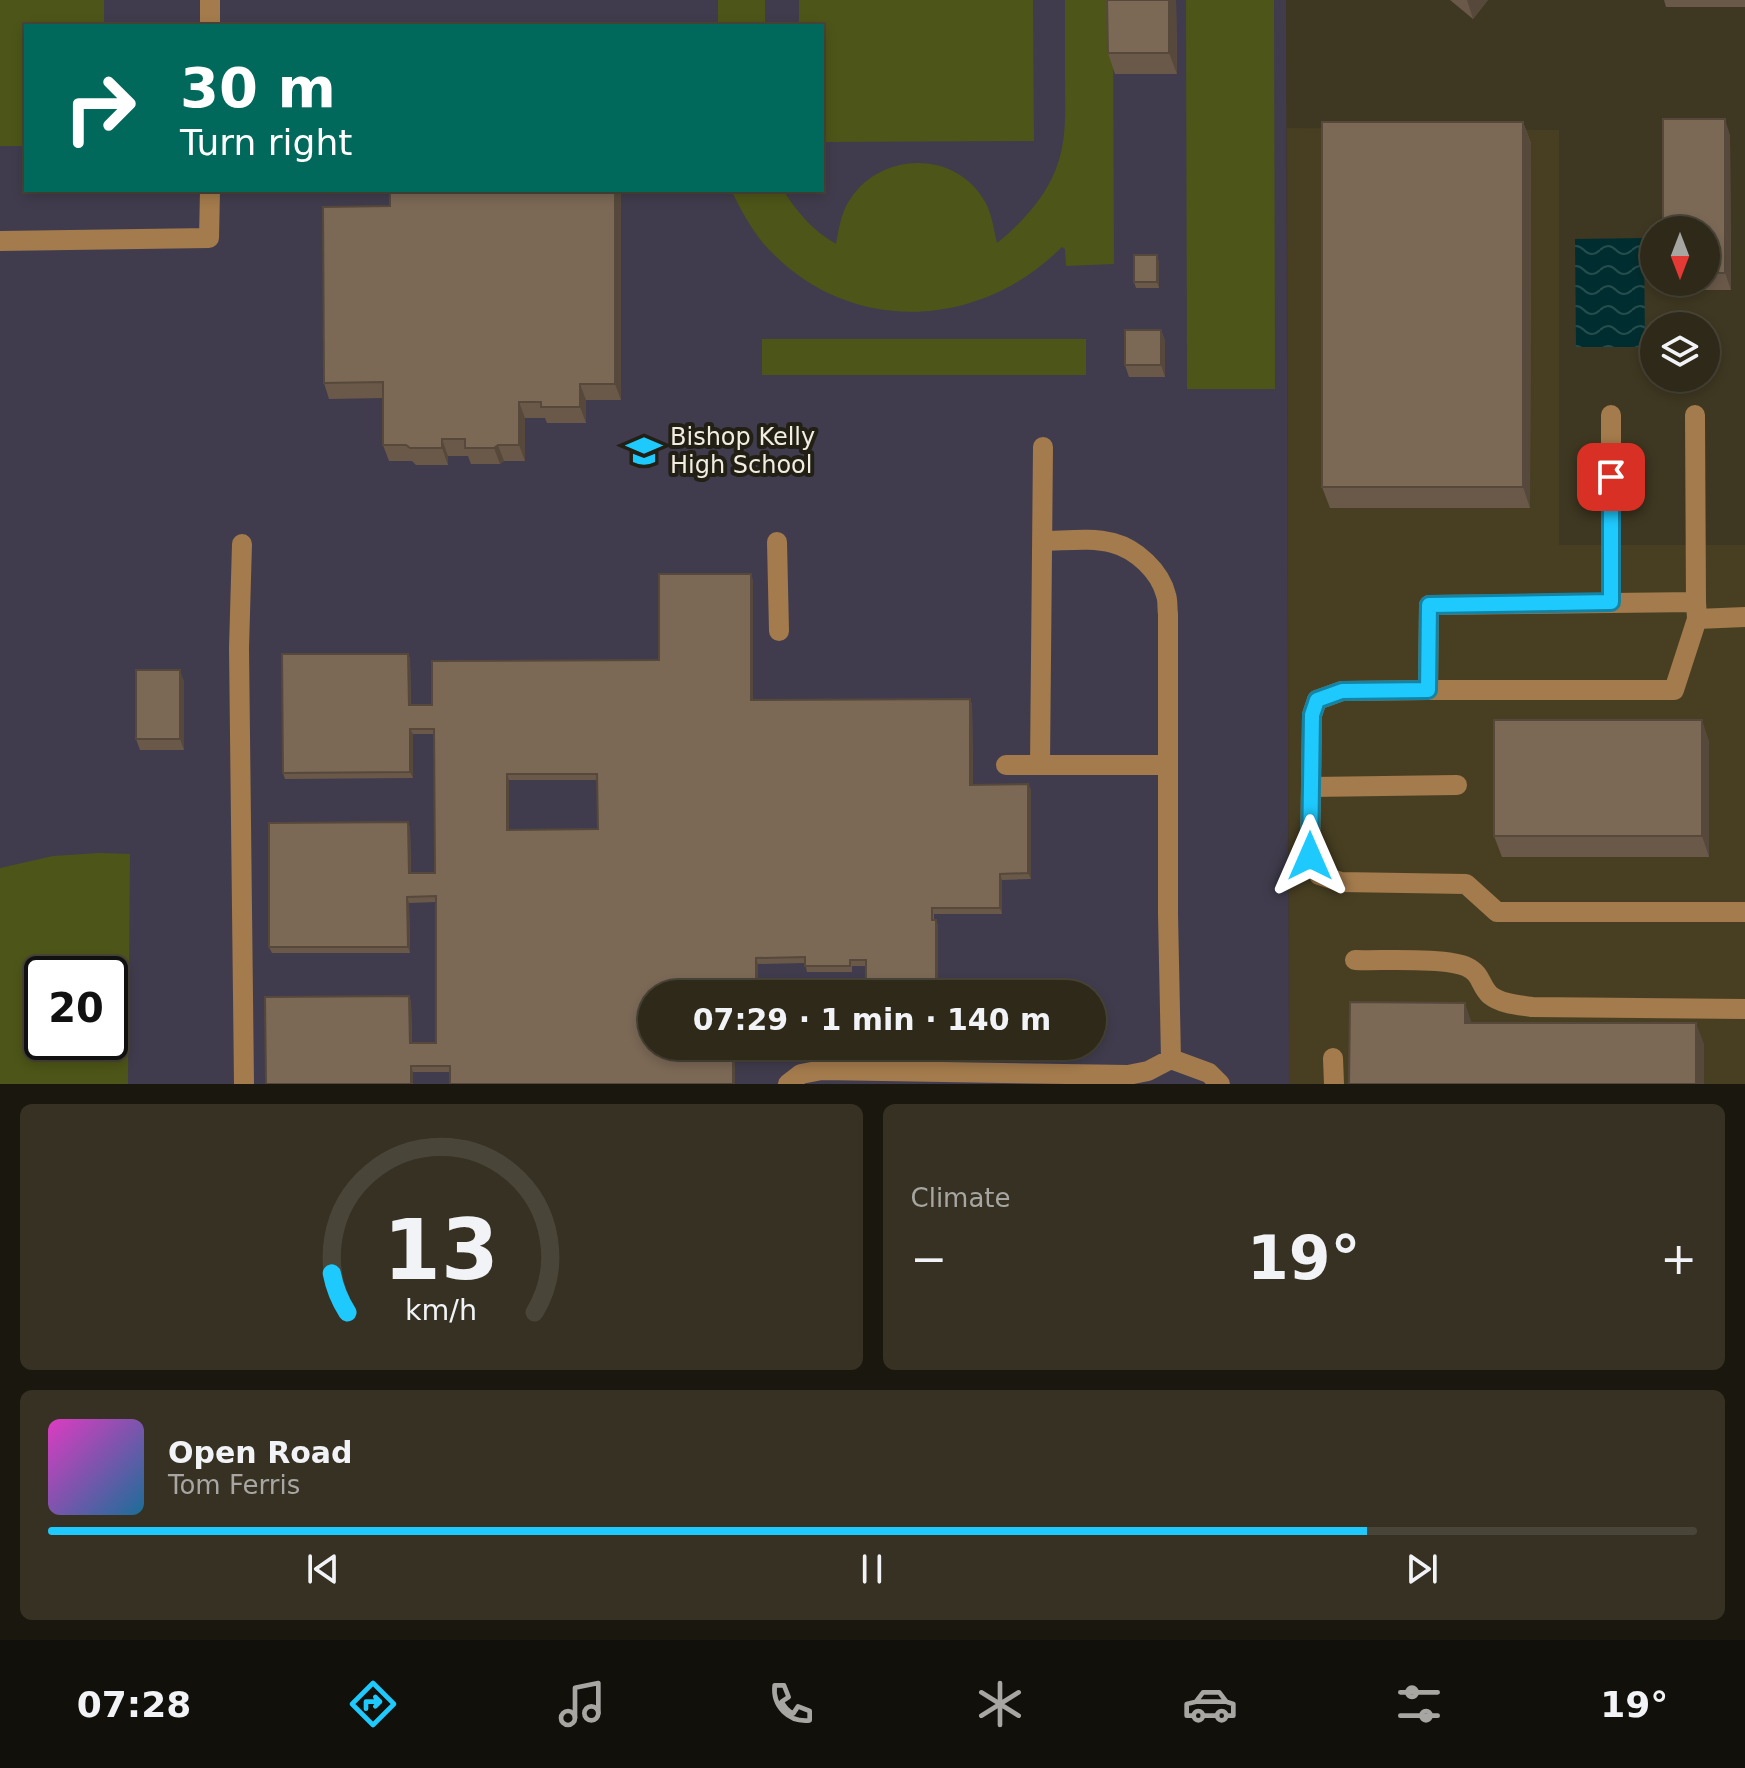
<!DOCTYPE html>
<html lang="en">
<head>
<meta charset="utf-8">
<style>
	body { margin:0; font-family:"DejaVu Sans",sans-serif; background:#363122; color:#f1f3f6; height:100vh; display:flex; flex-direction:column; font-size:30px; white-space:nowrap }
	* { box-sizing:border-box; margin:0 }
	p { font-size:26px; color:#a7a6a2 }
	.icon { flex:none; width:44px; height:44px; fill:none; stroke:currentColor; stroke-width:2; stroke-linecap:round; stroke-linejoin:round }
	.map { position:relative; height:1084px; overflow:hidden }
	.side { display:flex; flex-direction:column; gap:20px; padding:20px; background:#19170e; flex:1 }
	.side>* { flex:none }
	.guide { position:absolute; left:24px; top:24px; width:800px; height:168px; border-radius:0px; box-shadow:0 4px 12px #0003,0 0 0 2px #494538; background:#00695c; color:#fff; overflow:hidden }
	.needle { width:52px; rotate:180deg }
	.fabs { position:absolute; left:1640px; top:216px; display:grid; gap:16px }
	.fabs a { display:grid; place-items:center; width:80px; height:80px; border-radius:50%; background:#2e2919; box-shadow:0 4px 12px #0003,0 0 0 2px #494538; font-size:40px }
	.speed { position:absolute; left:24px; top:956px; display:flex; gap:16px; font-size:40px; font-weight:700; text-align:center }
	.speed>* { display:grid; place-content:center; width:104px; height:104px; border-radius:50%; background:#2e2919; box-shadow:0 4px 12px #0003,0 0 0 2px #494538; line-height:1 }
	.speed .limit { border:4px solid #111; border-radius:12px; background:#fff; color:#111 }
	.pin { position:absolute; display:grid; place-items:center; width:68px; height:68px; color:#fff; margin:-34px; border-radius:16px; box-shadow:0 4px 12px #0006 }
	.me { position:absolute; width:88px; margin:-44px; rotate:0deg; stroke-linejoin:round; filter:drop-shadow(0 0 6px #0008) }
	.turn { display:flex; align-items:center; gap:28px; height:168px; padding:0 24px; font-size:36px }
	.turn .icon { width:104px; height:104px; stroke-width:2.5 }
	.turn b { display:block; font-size:56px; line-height:68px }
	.big { font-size:60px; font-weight:700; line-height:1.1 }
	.side .card { flex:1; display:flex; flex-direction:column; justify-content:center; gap:12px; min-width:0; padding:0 28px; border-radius:12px; background:#363122 }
	.side .dial { align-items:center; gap:0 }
	.dial svg { height:208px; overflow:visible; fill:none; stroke:#494538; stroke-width:7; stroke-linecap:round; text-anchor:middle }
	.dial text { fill:#f1f3f6; stroke:none }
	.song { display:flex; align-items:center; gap:24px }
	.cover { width:96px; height:96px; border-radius:12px; background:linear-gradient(135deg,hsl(310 70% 55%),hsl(200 70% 35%)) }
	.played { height:8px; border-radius:4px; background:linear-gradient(90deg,#1ec9fd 80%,#494538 80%) }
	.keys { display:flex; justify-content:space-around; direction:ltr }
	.heat { display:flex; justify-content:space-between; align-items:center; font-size:44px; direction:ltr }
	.side .tiles { flex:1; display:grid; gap:20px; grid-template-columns:1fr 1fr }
	.card:last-child { grid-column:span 2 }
	.trip { position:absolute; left:638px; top:980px; width:468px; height:80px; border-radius:40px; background:#2e2919; box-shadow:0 4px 12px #0003,0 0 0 2px #494538; font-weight:700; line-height:80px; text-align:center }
	.dock { display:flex; height:128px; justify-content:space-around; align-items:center; background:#12100a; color:#a7a6a2 }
	.dock .icon { width:56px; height:56px }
	.dock .current { color:#1ec9fd }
	.dock b { font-size:36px; color:#f1f3f6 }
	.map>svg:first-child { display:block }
	.built { fill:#483f22 }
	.education { fill:#403c4d; fill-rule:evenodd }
	.green { fill:#4e5518; fill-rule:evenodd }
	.water { fill:url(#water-waves) }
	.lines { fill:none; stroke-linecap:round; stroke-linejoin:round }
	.minor { stroke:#a37b4c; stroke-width:20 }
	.wall { fill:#6a5949; fill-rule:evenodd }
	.shaded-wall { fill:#56493c }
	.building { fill:#7b6855; stroke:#56493c; stroke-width:2; fill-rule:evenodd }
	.route-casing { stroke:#1483a4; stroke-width:20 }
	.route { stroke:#1ec9fd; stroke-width:14 }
	.labels { text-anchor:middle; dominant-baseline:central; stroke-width:8; stroke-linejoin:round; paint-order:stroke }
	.poi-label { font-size:24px; fill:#f1ede0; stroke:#221f15; text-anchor:start }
</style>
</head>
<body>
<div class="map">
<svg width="1745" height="1084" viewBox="0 0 1745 1084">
	<defs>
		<pattern id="water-waves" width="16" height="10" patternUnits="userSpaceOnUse" patternTransform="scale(2)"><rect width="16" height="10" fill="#002e30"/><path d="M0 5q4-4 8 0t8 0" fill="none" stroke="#264d4e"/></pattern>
	</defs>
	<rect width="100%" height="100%" fill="#3e3721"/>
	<!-- built -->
	<path class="built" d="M1287 128 1559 130V545H1745V1084H1289Z"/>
	<!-- education -->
	<path class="education" d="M0 0H1286L1289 1084H0ZM26 26H822V190H26ZM42 974H110V1042H42ZM652 994H1092V1046H652Z"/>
	<!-- green -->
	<path class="green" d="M0 0H104V26H26V146H0Z
		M718 0H765V26H718Z
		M799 0H1033L1034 141 822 142V26H799Z
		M1065 0H1113L1114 264 1066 266 1065 249 1062 247C977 332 844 336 763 243 750 227 740 208 731 190H783C797 212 813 231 836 244 839 228 841 212 851 198 881 153 952 150 982 197 992 211 993 227 997 243 1024 221 1049 194 1059 160 1067 134 1065 107 1065 80 1065 54 1065 27 1065 0Z
		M1186 0H1274L1275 389H1187Z
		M762 339H1086V375H762Z
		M99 853 130 854 128 1084H0V868L53 856ZM110 974V1042H42V974Z"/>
	<!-- water -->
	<path class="water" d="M1644 238 1645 347H1576L1575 239Z"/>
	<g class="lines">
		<!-- minor -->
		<path class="minor" d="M210 0V26
			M0 241 209 238 210 190
			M1611 415V602
			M1695 415 1696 602
			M1042 541C1064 541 1091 537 1113 543 1136 549 1160 571 1166 595 1168 600 1167 608 1168 614V914L1171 1059
			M777 542 779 631
			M242 544 239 648 244 1084
			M1696 602 1697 619 1674 690H1428L1429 605Z
			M1697 619 1745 617
			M1428 690 1342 691 1317 700 1312 715 1310 856 1319 875 1341 882 1466 884 1497 912H1745
			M1006 765H1168
			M1040 765 1043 447
			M1311 787 1457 785
			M1355 960C1380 961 1448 957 1467 967 1482 974 1480 986 1490 995 1501 1004 1519 1005 1532 1007L1745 1009
			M1333 1058 1334 1084
			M788 1084 801 1074 822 1070 1128 1075 1148 1071 1171 1059 1209 1073 1220 1084"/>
	</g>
	<!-- wall -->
	<path class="wall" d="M1107 0H1176L1177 74H1115L1108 53Z
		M1450 0H1488L1473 19Z
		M1664 0H1745V7H1666Z
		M1523 122 1531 143 1530 508H1330L1322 487Z
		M1730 135 1731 290H1669L1667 282H1706V230Z
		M390 190H621V400H586V423H547L545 418H525V461H504L500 464H471L468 456H448V465H416L412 461H389L383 445V398L329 399 324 383 390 206Z
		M1159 261V288H1136L1134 282Z
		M1161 330 1165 341V377H1129L1125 365Z
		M753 580V700L970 699 972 705 973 785 1028 784 1031 790V879L1002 880V914H934V920L938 925V993H868L866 988V966H852V972H807L805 963 758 964V993L735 994 652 1046H735V1084H450V1072H413V1084H266L409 996 411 1002 412 1043H436V902L409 903 410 953H272L269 947 408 822 410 828 411 873H435L434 734H413V778L285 779 283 773 408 654 410 659 411 705H432L659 660ZM509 780H597L598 829 509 830Z
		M184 681V750H140L136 739Z
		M1709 741V857H1502L1494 836Z"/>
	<!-- shaded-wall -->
	<path class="shaded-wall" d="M1169 0H1176L1177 74 1169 53Z
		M1467 0H1488L1473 19Z
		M1725 119 1730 135 1731 290 1725 273Z
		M1523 122 1531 143 1530 508 1523 487Z
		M615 190H621V400L615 384Z
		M1157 255 1159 261V288L1157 282Z
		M1161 330 1165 341V377L1161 365Z
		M580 384 586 400V423L580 407Z
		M519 402 525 418V461L519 445Z
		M442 439 448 456V465L442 448Z
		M498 445 504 461 500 464 494 448Z
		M751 574 753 580V706L751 700Z
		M408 654 410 659 411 711 409 705Z
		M180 670 184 681V750L180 739Z
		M970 699 972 705 973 790 970 785Z
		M1702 720 1709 741V857L1702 836Z
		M410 729 413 734V778L410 772Z
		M507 774 509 780V836L507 830Z
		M1028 784 1031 790V879L1028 873Z
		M408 822 410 828 411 879 409 873Z
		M1000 874 1002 880V914L1000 908Z
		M407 897 409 903 410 953 408 947Z
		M936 920 938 925V993L936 987Z
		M756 958 758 964V993L756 988Z
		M409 996 411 1002 412 1048 410 1043Z
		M1465 1003 1472 1024 1465 1023Z
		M1696 1023 1704 1044V1084H1696Z
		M733 1046H735V1084H733Z
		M411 1066 413 1072V1084H411Z"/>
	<!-- building -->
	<path class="building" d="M1107 0H1169V53H1108Z
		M1663 119H1725V273H1706V230H1663Z
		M1322 122H1523V487H1322Z
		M390 190H615V384H580V407H541V402H519V445H498L494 448H465V439H442V448H410L406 445H383V382L324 383 323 207 390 206Z
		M1134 255H1157V282H1134Z
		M1125 330H1161V365H1125Z
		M659 574H751V700L970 699V785L1028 784V873L1000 874V908H932V920H936V987L866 988V960H850V966H805V957L756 958V988H733V994H652V1046H733V1084H450V1066H411V1084H266L265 997 409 996 410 1043H436V896L407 897 408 947H269V823L408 822 409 873H435L434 729H410V772L283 773 282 654H408L409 705H432V661L659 660ZM507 774H597L598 829 507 830Z
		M136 670H180V739H136Z
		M1494 720H1702V836H1494Z
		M1350 1002 1465 1003V1023H1696V1084H1349Z"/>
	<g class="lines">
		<!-- route casing -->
		<g class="route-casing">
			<path id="route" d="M1310 856 1312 715 1317 700 1342 691 1428 690 1429 605 1611 602V477"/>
		</g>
		<!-- route -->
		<use href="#route" class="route"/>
	</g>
	<!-- icons -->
	<defs>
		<g id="school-bare" transform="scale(2.76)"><path d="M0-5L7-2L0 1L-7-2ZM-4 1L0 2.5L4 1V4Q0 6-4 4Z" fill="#1ec9fd" stroke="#221f15" stroke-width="2.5" paint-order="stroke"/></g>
	</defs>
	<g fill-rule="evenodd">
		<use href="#school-bare" x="644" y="451"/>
	</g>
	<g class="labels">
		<!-- poi labels -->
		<g class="poi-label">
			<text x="670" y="437">Bishop Kelly<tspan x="670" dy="28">High School</tspan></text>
		</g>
	</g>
</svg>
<div class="fabs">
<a><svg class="needle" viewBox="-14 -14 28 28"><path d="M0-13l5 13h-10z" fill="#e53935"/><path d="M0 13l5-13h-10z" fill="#a7a6a2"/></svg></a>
<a><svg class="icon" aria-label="layers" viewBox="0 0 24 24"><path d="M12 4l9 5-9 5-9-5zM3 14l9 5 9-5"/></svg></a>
</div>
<div class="speed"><div class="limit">20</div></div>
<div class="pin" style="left:1611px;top:477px;background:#d93025"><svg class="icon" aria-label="arrive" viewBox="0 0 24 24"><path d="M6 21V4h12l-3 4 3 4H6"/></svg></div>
<svg class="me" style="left:1310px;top:856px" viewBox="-20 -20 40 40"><path d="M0-17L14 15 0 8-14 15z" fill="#1ec9fd" stroke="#fff" stroke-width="4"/></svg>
<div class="trip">07:29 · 1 min · 140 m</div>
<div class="guide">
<div class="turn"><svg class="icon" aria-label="right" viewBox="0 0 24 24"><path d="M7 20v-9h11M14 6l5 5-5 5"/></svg><div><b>30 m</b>Turn right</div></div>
</div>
</div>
<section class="side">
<div class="tiles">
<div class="card dial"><svg viewBox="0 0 100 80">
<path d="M14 69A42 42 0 1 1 86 69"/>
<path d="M14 69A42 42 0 0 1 8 54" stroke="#1ec9fd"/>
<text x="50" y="56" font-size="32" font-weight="700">13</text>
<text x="50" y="72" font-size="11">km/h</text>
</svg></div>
<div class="card"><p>Climate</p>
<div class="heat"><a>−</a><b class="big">19°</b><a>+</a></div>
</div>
<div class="card">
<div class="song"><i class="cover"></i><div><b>Open Road</b><p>Tom Ferris</p></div></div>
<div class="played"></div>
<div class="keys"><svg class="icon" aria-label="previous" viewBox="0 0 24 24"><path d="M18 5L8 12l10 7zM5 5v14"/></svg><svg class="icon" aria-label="pause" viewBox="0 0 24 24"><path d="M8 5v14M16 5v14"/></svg><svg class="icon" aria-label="next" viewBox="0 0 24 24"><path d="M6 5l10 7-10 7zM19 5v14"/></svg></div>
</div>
</div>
</section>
<nav class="dock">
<b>07:28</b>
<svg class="icon current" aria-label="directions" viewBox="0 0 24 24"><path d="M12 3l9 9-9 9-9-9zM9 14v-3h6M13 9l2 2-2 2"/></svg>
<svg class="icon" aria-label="music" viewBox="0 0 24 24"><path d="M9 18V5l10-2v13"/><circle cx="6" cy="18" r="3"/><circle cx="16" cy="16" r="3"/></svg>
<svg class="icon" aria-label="phone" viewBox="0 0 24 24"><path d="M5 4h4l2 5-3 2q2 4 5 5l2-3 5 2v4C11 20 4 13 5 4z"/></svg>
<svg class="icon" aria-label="climate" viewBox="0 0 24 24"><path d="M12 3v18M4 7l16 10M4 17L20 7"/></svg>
<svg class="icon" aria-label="car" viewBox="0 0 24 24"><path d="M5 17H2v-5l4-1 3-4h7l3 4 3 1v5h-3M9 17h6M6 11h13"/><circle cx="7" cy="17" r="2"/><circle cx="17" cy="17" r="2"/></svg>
<svg class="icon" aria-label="filters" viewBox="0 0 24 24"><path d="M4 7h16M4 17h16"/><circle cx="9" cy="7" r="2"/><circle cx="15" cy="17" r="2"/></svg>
<b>19°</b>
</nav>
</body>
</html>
